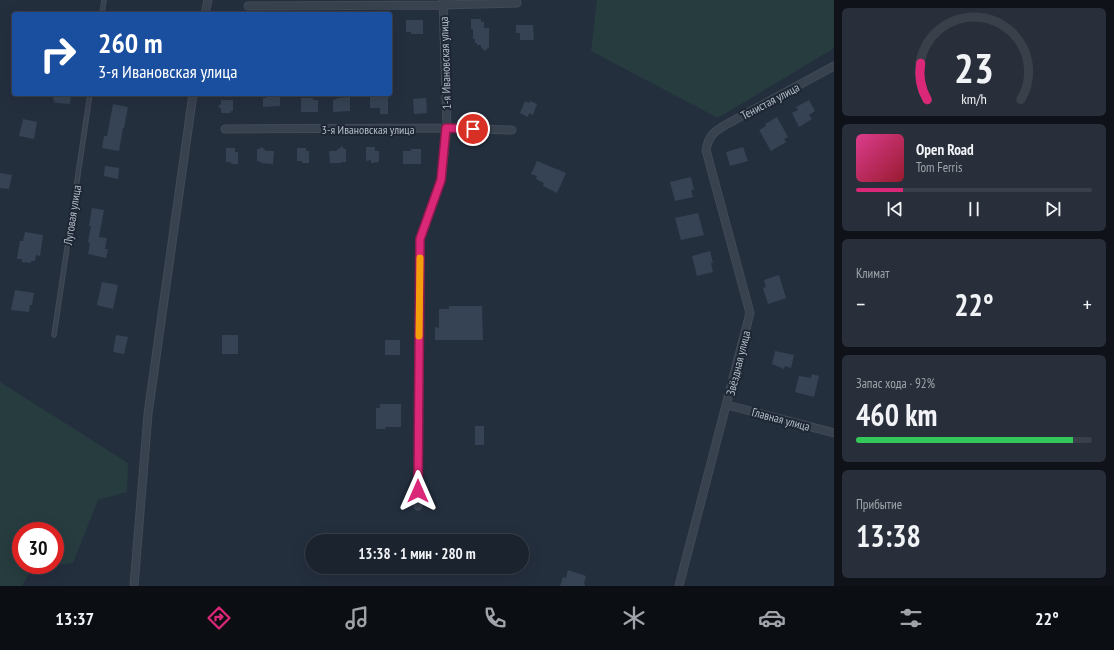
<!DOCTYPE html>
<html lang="ru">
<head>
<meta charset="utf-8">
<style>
	body { margin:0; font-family:"PT Sans Narrow",sans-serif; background:#282f3a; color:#f1f3f6; height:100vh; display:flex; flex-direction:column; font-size:15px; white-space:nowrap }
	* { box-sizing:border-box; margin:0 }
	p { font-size:13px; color:#a0a4aa }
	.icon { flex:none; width:22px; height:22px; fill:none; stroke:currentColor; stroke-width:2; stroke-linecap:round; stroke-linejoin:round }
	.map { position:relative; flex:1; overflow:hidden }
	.sheet { display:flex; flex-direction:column; gap:8px; padding:8px; background:#0f1319; width:280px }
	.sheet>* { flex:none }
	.guide { position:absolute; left:12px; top:12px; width:380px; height:84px; border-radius:4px; box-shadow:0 4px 16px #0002,0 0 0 1px #39404a; background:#1a4fa0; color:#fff; overflow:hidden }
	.speed { position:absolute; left:12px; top:522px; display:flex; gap:8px; font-size:20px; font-weight:700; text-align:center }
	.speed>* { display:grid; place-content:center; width:52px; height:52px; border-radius:50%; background:#1b232e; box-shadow:0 4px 16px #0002,0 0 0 1px #39404a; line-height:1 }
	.speed .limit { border:6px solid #d22; background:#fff; color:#111 }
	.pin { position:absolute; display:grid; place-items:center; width:34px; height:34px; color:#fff; margin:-17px; border:2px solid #fff; border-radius:50%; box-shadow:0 1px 4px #0007 }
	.me { position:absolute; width:44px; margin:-22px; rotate:0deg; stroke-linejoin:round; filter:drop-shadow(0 0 3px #0008) }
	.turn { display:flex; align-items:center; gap:14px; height:84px; padding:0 20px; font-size:18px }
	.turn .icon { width:52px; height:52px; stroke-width:2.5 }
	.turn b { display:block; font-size:28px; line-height:34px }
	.big { font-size:30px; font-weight:700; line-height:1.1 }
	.sheet .tile { flex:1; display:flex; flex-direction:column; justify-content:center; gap:6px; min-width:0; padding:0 14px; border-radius:6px; background:#282f3a }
	.sheet .dial { align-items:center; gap:0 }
	.dial svg { height:104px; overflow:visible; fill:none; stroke:#39404a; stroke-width:7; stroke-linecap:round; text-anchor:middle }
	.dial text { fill:#f1f3f6; stroke:none }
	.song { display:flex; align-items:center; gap:12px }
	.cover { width:48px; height:48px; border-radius:6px; background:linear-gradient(135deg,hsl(330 70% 55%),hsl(350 70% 35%)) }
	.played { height:4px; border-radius:2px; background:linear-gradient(90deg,#db2777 20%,#39404a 20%) }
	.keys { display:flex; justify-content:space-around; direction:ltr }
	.heat { display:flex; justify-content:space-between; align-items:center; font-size:22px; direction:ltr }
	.charge { height:6px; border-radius:3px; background:linear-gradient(90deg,#34c759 92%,#39404a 0) }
	.trip { position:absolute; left:305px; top:534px; width:224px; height:40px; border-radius:20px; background:#1b232e; box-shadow:0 4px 16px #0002,0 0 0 1px #39404a; font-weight:700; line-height:40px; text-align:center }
	.tabs { display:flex; height:64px; justify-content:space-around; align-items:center; background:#0b0e12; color:#a0a4aa }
	.tabs .icon { width:28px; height:28px }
	.tabs .current { color:#db2777 }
	.tabs b { font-size:18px; color:#f1f3f6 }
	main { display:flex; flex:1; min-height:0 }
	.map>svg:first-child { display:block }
	.green { fill:#263c3f; fill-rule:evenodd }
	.building { fill:#364354 }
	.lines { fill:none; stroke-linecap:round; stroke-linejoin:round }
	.service-casing { stroke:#414a57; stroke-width:5.5 }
	.minor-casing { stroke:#414a57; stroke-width:9 }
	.service { stroke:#38414e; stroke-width:3.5 }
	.minor { stroke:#38414e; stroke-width:7 }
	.route-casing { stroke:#8e194d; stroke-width:10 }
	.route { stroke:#db2777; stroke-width:7 }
	.slow { stroke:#f59e0b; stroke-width:7 }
	.labels { text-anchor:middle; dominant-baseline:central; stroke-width:4; stroke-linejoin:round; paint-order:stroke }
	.street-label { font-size:12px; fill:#b4bcc9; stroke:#1d2633 }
</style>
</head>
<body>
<main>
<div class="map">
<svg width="834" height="586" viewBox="0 0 834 586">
	<rect width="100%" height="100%" fill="#242f3e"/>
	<!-- green -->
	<path class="green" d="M597 0H834V48L718 118 591 51Z
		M0 382 128 463 127 492 98 500 73 563 32 569 22 586H0ZM21 531H55V565H21Z"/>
	<!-- building -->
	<path class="building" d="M471 19H481V22H484V28H489V47L485 51 481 47V45H477V43H475V39H473V29H471Z
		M406 20H423V34H411V32H406Z
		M516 25H533L534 40H520V33H516Z
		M54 94H71L70 104 56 103 53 100Z
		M266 94H280V106L263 107V98H266Z
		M370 94H385V96H388V114H380V108H370Z
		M350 97V111L333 112V100L337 99V98Z
		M301 98H313V100H318V112H301Z
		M426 98 427 113 414 114 413 99Z
		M221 100H233V111H231V113H221V109L218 106 221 104Z
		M809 100 815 111 809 115 812 119 799 127 792 113 798 110 796 107Z
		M525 101 529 103 530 101 537 104 533 115 529 113 528 117 520 113Z
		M113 104 128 107 124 128H123L119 151 102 148 104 136H107Z
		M777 117 788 137 784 139 786 142 771 151 759 130 766 126 765 124Z
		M23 119 37 122 34 139 19 136Z
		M342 146 344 149H346V162H341V163H330L329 151H337V149H339Z
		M262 147 266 151H274L273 164 261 163V162L257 161V149H259Z
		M366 147H375V151H379V162L371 163V160L366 161Z
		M743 147 748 161 730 166 726 152Z
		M226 148H235V152H238V164H231V162H226Z
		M297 148H306V151H309V163H302V161H297Z
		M411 149H421V164H403V151H411Z
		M537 161 566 173 557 193 543 186 544 183 536 179 537 176 531 174Z
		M105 166 119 168 118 179 104 176Z
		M0 173 12 175 9 189 0 188Z
		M691 177 694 190H691L693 197 675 201 670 182Z
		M92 208 104 210 99 237 107 238 105 249H108L106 258 88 254 90 243 88 242 91 226H89Z
		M698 213 704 235 681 240 675 218Z
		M25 232 43 235 40 256 36 255 35 261H31V263L22 262V259H17L20 241H23Z
		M710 251 713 263H711L713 272 697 276 692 256Z
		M779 275 786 298 768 304 763 288 766 287 764 280Z
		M102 282 118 285 113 309 97 305Z
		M15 290 34 293 32 305H30L29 312 11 310Z
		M449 306H482L483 340H435V327L439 328V309H449Z
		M116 335 128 337 124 354 113 352Z
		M222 335H238V354H222Z
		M385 340H400V355H385Z
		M775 351 794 355 791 368 785 366 784 369 772 364Z
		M812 374 819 376 814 397 795 392 799 376 811 378Z
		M380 404H401V427H385L386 429H376V408H380Z
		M475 426H484V445H475Z
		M568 570 586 576 584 584H585V586H560L563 577 566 578Z"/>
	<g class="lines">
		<!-- service casing -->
		<g class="service-casing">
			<path id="service" d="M102 14 104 0
				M54 335 90 94"/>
		</g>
		<!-- minor casing -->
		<g class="minor-casing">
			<path id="minor" d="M248 6 443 5 517 3 516 0
				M205 14 208 0
				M225 129 447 128 512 130
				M727 405 834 433
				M418 506 420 239 441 180 447 128 443 0
				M134 586 148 414 193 94
				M679 586 750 313 706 150C709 134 715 131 729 123L834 66"/>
		</g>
		<!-- service -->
		<use href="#service" class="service"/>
		<!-- minor -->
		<use href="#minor" class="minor"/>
	</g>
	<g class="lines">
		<!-- route casing -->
		<g class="route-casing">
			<path id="route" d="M418 491 420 239 441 180 446 128 473 129"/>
		</g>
		<!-- route -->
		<use href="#route" class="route"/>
		<!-- slow -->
		<path class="slow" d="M419 336 420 258"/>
	</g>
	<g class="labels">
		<!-- street labels -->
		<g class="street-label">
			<text transform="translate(445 63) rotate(-92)">1-я Ивановская улица</text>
			<text transform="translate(770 101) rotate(-28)">Тенистая улица</text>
			<text x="368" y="129">3-я Ивановская улица</text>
			<text transform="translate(72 215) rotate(-81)">Луговая улица</text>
			<text transform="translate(738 363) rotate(-76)">Звёздная улица</text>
			<text transform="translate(781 419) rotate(15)">Главная улица</text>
		</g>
	</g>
</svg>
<div class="speed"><div class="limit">30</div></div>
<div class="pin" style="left:473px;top:129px;background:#d93025"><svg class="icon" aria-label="arrive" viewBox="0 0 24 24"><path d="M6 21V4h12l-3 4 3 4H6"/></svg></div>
<svg class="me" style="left:418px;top:491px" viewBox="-20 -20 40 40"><path d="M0-17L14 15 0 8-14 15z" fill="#db2777" stroke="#fff" stroke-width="4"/></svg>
<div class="trip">13:38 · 1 мин · 280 m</div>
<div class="guide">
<div class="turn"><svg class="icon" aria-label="right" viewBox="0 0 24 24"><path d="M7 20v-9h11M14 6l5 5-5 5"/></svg><div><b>260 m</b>3-я Ивановская улица</div></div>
</div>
</div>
<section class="sheet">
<div class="tile dial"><svg viewBox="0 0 100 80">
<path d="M14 69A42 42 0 1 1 86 69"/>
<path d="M14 69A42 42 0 0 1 9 41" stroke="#db2777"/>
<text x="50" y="56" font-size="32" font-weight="700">23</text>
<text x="50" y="72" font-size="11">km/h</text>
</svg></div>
<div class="tile">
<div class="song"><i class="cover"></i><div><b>Open Road</b><p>Tom Ferris</p></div></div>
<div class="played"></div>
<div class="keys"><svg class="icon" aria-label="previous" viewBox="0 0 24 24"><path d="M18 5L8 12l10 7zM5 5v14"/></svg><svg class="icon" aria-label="pause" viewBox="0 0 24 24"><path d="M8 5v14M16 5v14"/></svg><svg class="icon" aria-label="next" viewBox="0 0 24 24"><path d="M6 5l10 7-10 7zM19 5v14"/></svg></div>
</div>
<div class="tile"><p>Климат</p>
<div class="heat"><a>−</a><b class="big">22°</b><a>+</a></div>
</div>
<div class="tile"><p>Запас хода · 92%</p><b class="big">460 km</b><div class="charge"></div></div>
<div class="tile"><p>Прибытие</p><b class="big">13:38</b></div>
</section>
</main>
<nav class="tabs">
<b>13:37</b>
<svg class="icon current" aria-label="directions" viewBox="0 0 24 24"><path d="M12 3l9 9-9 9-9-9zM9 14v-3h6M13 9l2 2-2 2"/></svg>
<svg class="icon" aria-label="music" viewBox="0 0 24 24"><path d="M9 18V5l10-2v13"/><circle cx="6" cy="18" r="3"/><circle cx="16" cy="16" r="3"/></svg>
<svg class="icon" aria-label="phone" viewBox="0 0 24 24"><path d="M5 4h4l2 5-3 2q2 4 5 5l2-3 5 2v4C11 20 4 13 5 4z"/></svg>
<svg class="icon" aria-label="climate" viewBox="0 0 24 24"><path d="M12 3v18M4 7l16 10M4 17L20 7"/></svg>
<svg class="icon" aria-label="car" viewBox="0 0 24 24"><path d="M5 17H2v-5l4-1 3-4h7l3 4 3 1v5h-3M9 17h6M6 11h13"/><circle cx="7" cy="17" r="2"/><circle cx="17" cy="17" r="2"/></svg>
<svg class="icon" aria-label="filters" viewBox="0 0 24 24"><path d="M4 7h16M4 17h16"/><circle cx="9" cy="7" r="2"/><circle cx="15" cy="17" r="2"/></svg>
<b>22°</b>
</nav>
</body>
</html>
